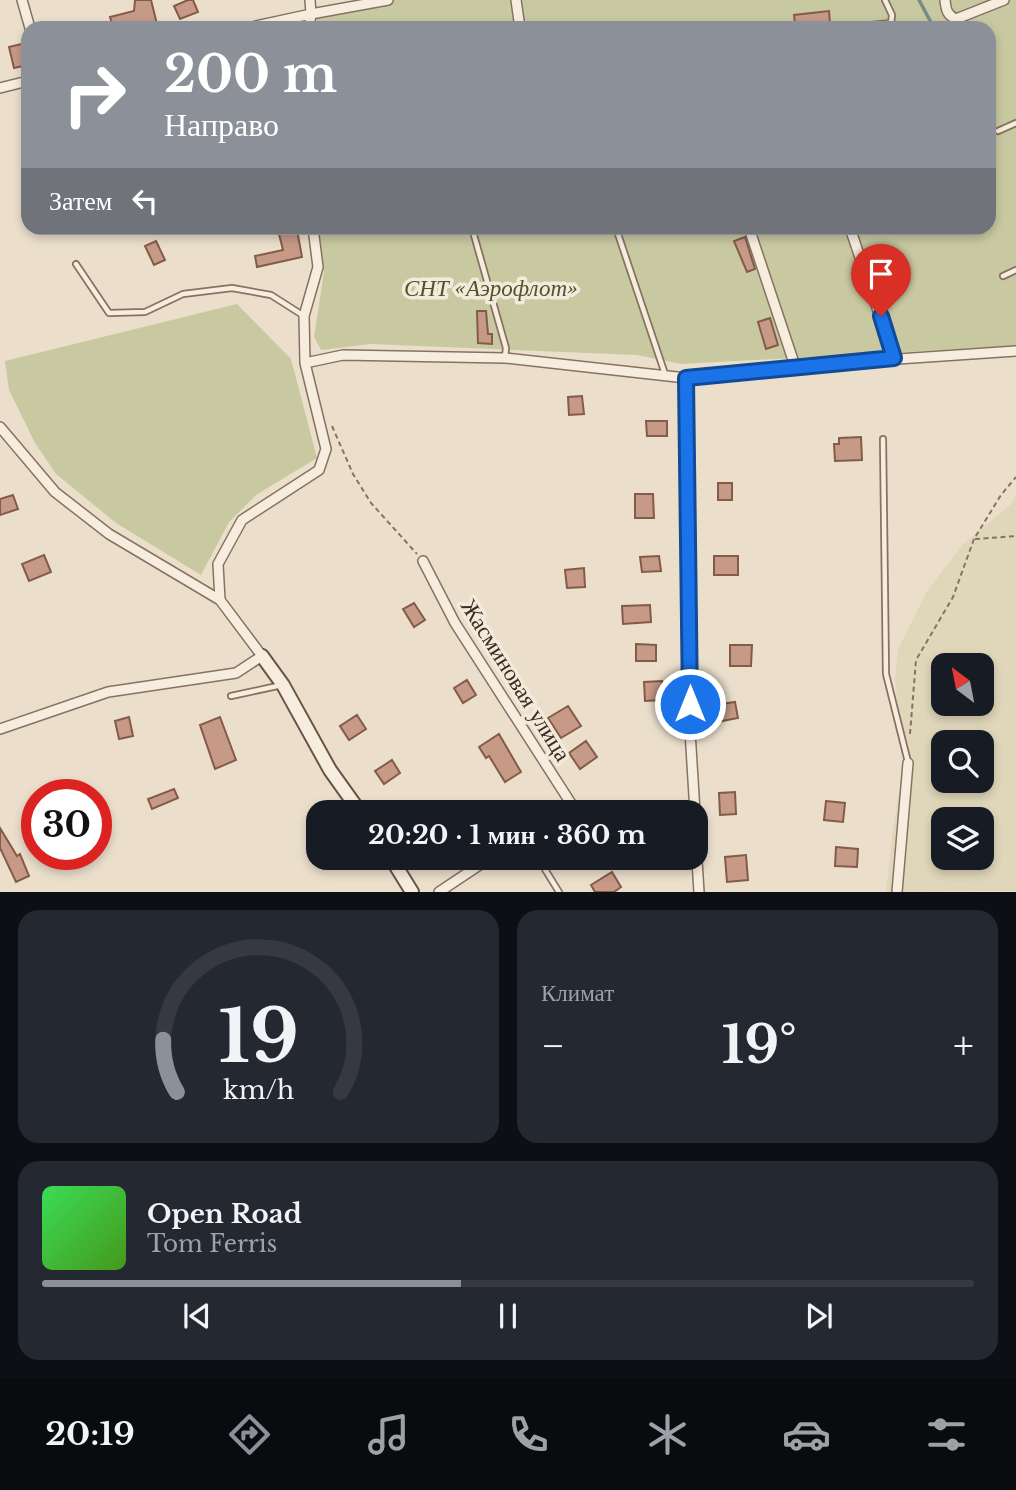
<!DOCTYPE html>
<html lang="ru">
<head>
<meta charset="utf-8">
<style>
	body { margin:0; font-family:"Libre Baskerville",serif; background:#242831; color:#f1f3f6; height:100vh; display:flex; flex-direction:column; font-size:26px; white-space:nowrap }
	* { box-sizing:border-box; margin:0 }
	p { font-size:23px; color:#9ea1a6 }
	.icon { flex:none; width:38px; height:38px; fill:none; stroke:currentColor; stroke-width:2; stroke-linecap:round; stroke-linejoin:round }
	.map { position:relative; height:892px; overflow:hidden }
	.sheet { display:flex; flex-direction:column; gap:18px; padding:18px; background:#0d0f14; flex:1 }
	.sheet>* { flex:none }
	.guide { position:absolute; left:21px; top:21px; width:975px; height:214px; border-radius:21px; box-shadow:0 4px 10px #0003; background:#8c9099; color:#fff; overflow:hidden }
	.needle { width:46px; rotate:328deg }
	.controls { position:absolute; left:931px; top:653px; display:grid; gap:14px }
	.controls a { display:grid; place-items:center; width:63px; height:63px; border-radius:14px; background:#171b24; box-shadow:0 4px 10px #0003; font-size:35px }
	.speed { position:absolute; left:21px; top:779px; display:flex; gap:14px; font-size:35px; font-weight:700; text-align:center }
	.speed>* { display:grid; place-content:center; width:91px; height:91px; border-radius:50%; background:#171b24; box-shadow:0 4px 10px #0003; line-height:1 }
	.speed .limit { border:10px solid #d22; background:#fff; color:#111 }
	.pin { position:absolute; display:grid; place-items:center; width:60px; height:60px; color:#fff; margin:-72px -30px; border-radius:50% 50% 50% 0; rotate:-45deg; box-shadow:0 0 7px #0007 }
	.pin .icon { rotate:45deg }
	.me { position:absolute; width:77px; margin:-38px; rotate:0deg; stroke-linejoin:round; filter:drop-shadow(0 0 5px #0008) }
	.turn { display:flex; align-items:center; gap:24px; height:147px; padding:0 28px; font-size:32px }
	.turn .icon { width:91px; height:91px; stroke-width:2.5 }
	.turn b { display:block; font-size:49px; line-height:60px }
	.then { display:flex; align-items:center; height:66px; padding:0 28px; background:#0003; gap:14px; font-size:26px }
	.big { font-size:52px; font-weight:700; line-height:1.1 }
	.sheet .widget { flex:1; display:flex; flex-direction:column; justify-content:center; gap:10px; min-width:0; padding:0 24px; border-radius:21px; background:#242831 }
	.sheet .dial { align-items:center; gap:0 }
	.dial svg { height:182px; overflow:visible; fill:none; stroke:#363941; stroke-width:7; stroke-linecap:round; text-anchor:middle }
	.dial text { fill:#f1f3f6; stroke:none }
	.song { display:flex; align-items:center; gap:21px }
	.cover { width:84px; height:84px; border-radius:10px; background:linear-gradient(135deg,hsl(130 70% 55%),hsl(100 70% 35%)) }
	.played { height:7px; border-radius:4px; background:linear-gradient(90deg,#8c9099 45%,#363941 45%) }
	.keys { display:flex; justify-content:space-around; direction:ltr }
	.heat { display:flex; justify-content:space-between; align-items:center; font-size:38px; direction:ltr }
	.sheet .tiles { flex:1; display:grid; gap:18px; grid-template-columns:1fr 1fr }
	.widget:last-child { grid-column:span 2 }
	.trip { position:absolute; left:306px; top:800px; width:402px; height:70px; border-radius:21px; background:#171b24; box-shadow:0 4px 10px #0003; font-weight:700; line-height:70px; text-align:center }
	.menu { display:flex; height:112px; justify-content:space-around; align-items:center; background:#090b0e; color:#9ea1a6 }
	.menu .icon { width:49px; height:49px }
	.menu .selected { color:#8c9099 }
	.menu b { font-size:32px; color:#f1f3f6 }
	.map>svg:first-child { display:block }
	.farmland { fill:#e0d7ba; fill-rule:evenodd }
	.green { fill:#c8c9a1 }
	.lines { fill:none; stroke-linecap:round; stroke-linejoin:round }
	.stream { stroke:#738f85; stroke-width:3.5 }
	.building { fill:#c69a86; stroke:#845b49; stroke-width:2 }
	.lane-casing { stroke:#877261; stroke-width:8 }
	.street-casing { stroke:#877261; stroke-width:12 }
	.secondary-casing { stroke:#6a5344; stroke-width:16 }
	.path { stroke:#877261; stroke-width:2; stroke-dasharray:5 3.5; stroke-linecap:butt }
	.lane { stroke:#f7eddf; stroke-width:4.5 }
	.street { stroke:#f7eddf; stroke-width:9 }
	.secondary { stroke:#f7eddf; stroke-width:12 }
	.route-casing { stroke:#114b97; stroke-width:18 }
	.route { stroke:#1a73e8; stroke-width:12 }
	.labels { text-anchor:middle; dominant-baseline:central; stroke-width:7; stroke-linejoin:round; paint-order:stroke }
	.park-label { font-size:23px; font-style:italic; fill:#4e542c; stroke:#f3eadb }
	.street-label { font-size:23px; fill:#3a2c23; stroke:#f3eadb }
</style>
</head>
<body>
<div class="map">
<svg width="1016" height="892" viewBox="0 0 1016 892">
	<rect width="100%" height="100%" fill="#ebdfcc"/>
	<!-- farmland -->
	<path class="farmland" d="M1016 495V891L886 892 893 829 904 762 895 679 898 649 927 591 962 545 1010 505ZM943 665H982V704H943ZM943 742H982V780H943ZM943 819H982V858H943Z"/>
	<!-- green -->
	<path class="green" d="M386 0H1016V346L681 364 637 355 371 344 321 350 314 337 324 272 319 228H989V28H310L311 14Z
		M237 304 291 359 317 458 256 495 229 522 201 575 116 523 56 474 35 443 9 390 5 361Z"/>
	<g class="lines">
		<!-- stream -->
		<path class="stream" d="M919 0 934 28"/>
	</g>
	<!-- building -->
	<path class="building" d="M135 0H151L158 28H113L110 17 134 11Z
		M188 0H193L198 12 180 19 174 6Z
		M829 11 830 24 821 25 820 22 795 25 794 15Z
		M26 43 28 65 14 68 9 47Z
		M289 228 291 231 297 230 302 257 257 267 255 256 283 250 278 230Z
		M745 237 755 269 747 272 734 241Z
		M156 241 165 260 154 265 145 246Z
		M477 311H486L488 334H492V344L478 343Z
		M770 318 778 345 766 349 758 322Z
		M582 396 584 414 569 415 568 397Z
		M646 421H667V436H647Z
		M861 437 862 460 835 461 834 444H839V438Z
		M718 483H732V500H718Z
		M635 494H653L654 518H635Z
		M13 495 18 509 0 515V499Z
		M44 555 51 572 29 581 22 564Z
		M659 556 661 571 642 572 640 557Z
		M714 556H738V575H714Z
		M584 568 585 587 567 588 565 570Z
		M414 603 425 620 414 627 403 609Z
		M650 605 651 622 623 624 622 606Z
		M636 644 656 645V661H636Z
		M730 645H752L751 666H730Z
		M467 680 476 695 463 703 454 688Z
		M662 681 663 700 645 701 644 682Z
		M735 702 738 718 712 723 709 706Z
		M568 706 581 726 561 738 548 718Z
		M357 715 366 729 349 740 340 726Z
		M129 717 133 736 119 739 115 721Z
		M220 717 236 760 215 769 200 725Z
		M499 734 521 772 505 782 489 756 486 758 479 747Z
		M586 741 597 757 580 769 569 753Z
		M392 760 400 773 384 784 375 771Z
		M174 789 178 798 152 809 148 799Z
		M735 792 736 814 720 815 719 793Z
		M826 801 845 803 843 822 824 820Z
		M0 828 17 856 20 854 29 876 16 882 0 848Z
		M836 847 858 849 857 867 835 866Z
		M746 855 748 880 727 882 725 857Z
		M612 872 621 887 614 892H595L591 885Z"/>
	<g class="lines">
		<!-- lane casing -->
		<g class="lane-casing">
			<path id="lane" d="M885 0 892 15 891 24
				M998 131 1016 123
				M472 228 506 348 505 357
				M616 228 665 374
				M76 264 109 313 145 312 183 294 232 288 271 295 304 316
				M1003 276 1016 270
				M883 439 886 674 908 762
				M231 696 282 685
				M538 858 559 892"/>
		</g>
		<!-- street casing -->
		<g class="street-casing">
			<path id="street" d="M22 0 30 28
				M516 0 520 28
				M945 0C946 10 947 15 956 19L1004 0
				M247 28 311 14 310 0
				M309 28 311 14 388 0
				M861 28 891 25
				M0 88 28 81
				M749 228 795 366
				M850 228 894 358
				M305 363 343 355 505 358 686 378 795 366 1016 351
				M686 378 690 731 695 812
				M0 427 55 492 109 534 220 600 262 656 236 673 108 692 0 729
				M423 561 455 623 572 805 560 812
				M220 600 218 564 242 520 319 470 326 449 305 363 304 316 318 267 313 228
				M696 845 699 892
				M439 892 490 858
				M897 892 908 763"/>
		</g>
		<!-- secondary casing -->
		<g class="secondary-casing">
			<path id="secondary" d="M262 656 283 685 330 770 360 812
				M391 858 412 892"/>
		</g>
		<!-- path -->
		<path class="path" d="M332 426 353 474 371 503 417 554
			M975 539 1016 536
			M910 734 916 660 953 597 974 539 1001 495 1016 477"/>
		<!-- lane -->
		<use href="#lane" class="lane"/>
		<!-- street -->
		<use href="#street" class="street"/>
		<!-- secondary -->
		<use href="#secondary" class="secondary"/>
	</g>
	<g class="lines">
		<!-- route casing -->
		<g class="route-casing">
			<path id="route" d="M690 704 686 378 894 358 881 316"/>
		</g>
		<!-- route -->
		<use href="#route" class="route"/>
	</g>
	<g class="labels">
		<!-- park labels -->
		<g class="park-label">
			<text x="491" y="288">СНТ «Аэрофлот»</text>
		</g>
		<!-- street labels -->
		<g class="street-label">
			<text transform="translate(516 680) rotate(58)">Жасминовая улица</text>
		</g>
	</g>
</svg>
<div class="controls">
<a><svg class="needle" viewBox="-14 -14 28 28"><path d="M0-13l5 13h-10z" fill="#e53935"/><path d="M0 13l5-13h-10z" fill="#9ea1a6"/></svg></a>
<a><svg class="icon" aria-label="search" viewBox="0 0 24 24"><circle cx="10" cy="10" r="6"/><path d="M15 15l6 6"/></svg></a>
<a><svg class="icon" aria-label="layers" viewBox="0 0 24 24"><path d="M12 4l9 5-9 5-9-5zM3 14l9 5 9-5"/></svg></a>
</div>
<div class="speed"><div class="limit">30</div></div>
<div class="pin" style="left:881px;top:316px;background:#d93025"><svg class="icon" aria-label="arrive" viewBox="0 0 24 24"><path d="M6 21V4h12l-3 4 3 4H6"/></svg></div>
<svg class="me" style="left:690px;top:704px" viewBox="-20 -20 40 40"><circle r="17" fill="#1a73e8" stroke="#fff" stroke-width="3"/><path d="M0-11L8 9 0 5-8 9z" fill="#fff"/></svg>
<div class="trip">20:20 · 1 мин · 360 m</div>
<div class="guide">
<div class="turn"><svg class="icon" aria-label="right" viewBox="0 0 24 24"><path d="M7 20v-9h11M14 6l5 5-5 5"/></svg><div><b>200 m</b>Направо</div></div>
<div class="then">Затем<svg class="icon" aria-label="left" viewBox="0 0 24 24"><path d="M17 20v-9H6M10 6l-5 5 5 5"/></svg></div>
</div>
</div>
<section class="sheet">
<div class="tiles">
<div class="widget dial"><svg viewBox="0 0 100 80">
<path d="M14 69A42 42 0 1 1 86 69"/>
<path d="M14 69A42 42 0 0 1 8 46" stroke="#8c9099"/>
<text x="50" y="56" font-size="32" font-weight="700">19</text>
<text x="50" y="72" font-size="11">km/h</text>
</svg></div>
<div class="widget"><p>Климат</p>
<div class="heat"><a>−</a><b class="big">19°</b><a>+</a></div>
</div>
<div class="widget">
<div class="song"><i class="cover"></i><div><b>Open Road</b><p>Tom Ferris</p></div></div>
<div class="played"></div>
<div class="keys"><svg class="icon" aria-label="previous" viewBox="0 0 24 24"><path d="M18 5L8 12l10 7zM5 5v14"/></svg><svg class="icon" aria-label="pause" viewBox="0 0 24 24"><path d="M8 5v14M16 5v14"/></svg><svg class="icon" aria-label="next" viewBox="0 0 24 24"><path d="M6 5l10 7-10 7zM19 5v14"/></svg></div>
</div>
</div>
</section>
<nav class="menu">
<b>20:19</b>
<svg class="icon selected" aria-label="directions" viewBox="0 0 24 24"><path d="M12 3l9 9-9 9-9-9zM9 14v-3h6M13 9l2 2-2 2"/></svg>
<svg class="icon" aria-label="music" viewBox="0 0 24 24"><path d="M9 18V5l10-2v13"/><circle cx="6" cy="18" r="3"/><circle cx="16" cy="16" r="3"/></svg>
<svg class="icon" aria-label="phone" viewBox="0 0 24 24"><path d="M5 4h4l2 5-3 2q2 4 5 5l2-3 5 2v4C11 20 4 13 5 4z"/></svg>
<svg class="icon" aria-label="climate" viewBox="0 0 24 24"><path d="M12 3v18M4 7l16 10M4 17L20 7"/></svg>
<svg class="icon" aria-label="car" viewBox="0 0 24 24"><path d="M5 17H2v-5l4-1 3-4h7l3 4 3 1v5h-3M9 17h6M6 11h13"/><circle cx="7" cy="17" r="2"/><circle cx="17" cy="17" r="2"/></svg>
<svg class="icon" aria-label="filters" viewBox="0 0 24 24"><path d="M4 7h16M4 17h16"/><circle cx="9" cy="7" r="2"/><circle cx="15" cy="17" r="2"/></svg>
</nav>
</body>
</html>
